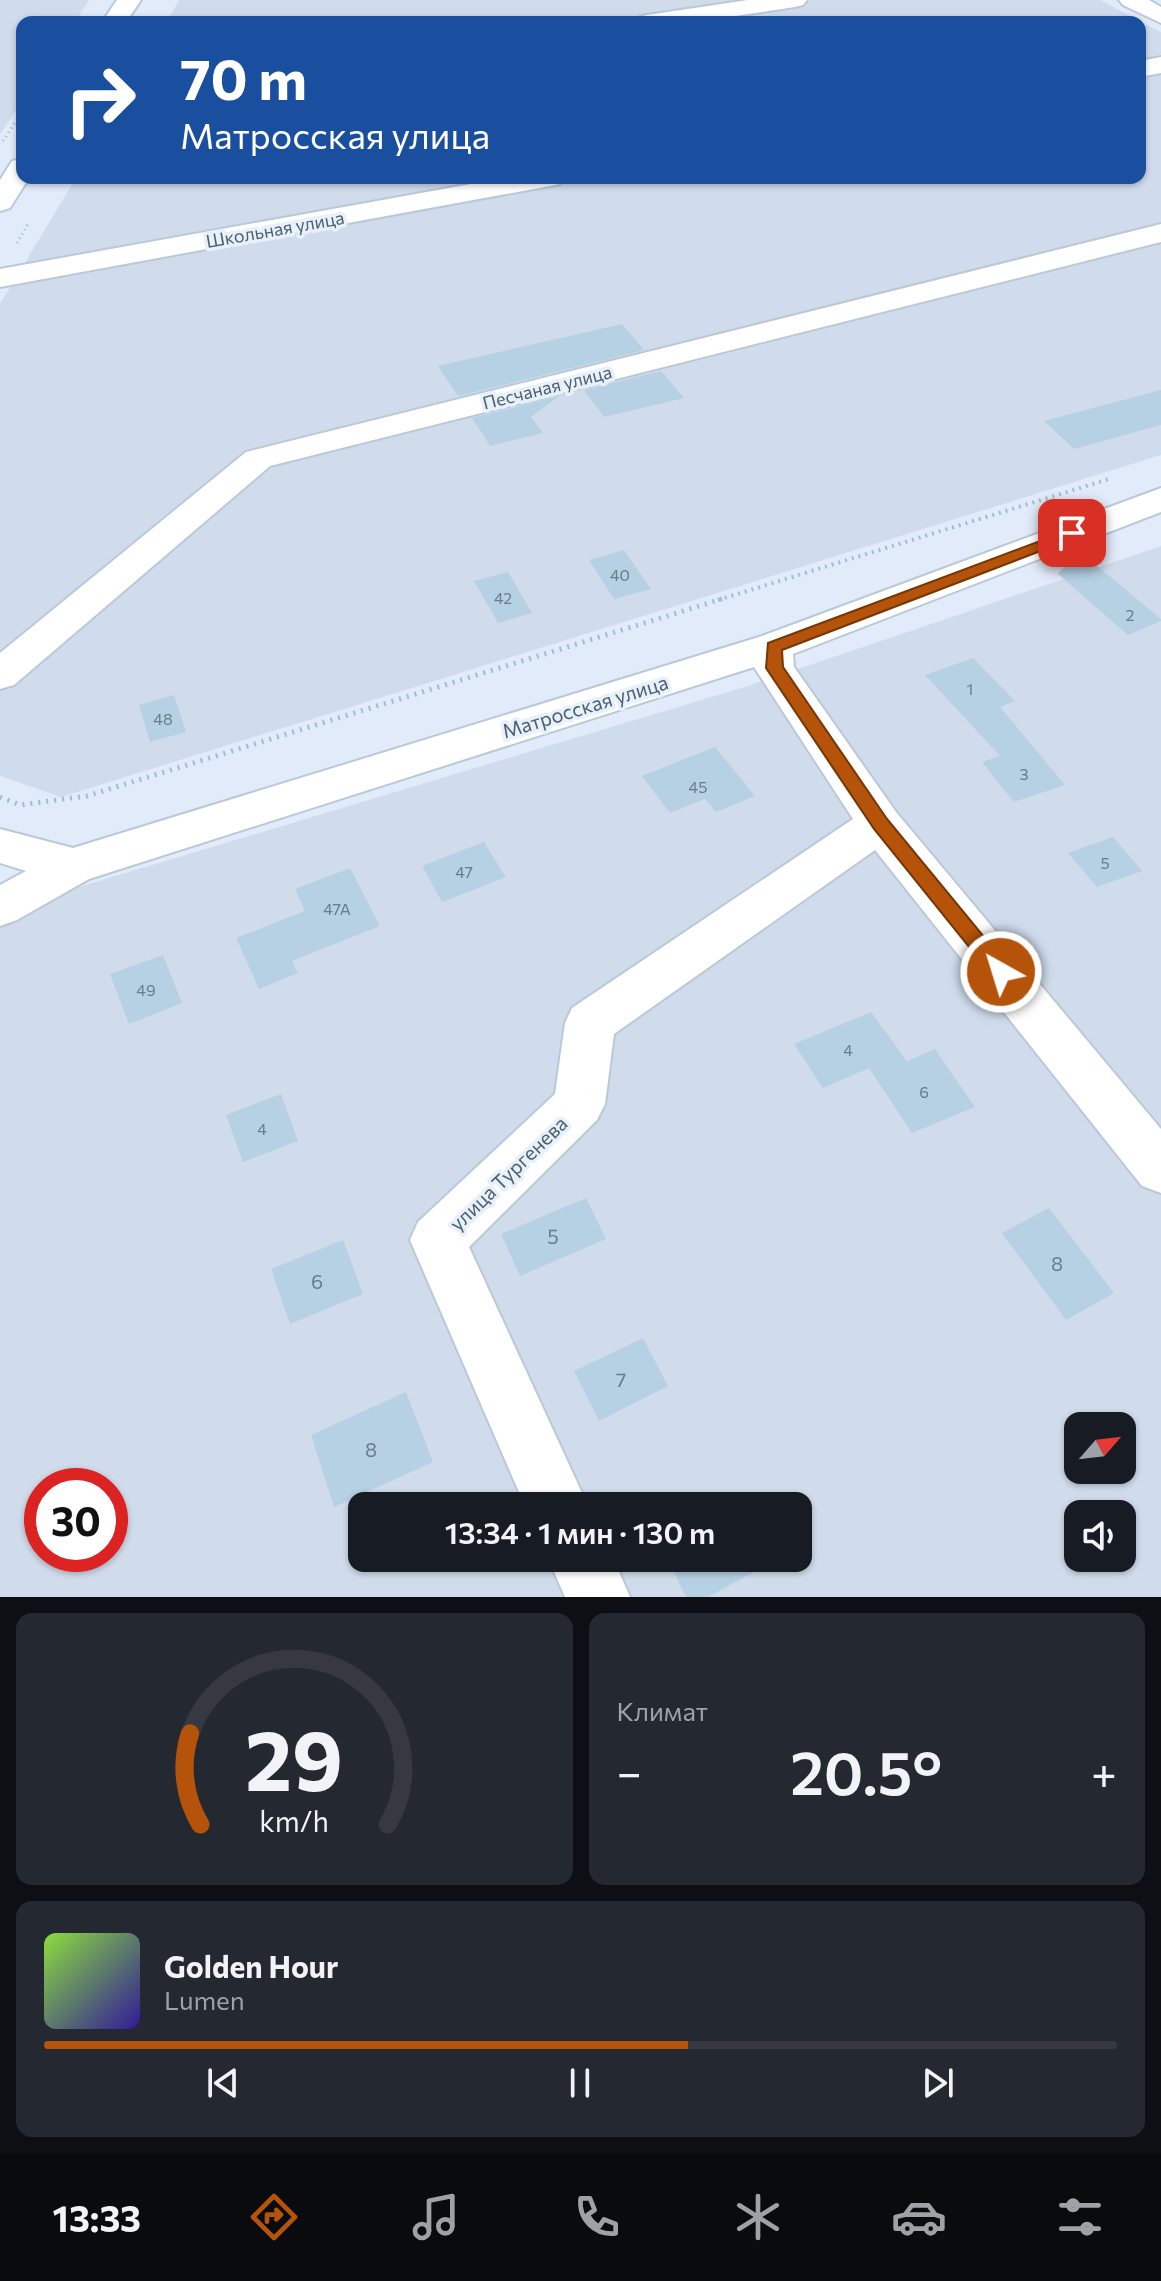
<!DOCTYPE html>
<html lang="ru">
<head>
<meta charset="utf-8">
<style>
	body { margin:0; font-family:Commissioner,sans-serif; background:#242831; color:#f1f3f6; height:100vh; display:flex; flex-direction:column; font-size:30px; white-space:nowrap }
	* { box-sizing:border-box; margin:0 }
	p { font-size:26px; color:#9ea1a6 }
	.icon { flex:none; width:44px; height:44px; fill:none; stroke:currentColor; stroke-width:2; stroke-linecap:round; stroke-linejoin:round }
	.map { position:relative; height:1597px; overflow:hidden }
	.sheet { display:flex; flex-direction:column; gap:16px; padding:16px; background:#0d0f14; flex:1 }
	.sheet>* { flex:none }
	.banner { position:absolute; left:16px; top:16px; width:1130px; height:168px; border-radius:16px; box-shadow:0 2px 6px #0004; background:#1a4fa0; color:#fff; overflow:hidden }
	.needle { width:52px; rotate:62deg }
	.buttons { position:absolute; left:1064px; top:1412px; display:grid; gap:16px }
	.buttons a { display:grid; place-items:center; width:72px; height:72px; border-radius:16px; background:#171b24; box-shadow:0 2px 6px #0004; font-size:40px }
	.speed { position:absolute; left:24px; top:1468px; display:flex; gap:16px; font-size:40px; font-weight:700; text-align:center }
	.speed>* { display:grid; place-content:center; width:104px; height:104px; border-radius:50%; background:#171b24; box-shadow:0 2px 6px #0004; line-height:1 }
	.speed .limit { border:12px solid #d22; background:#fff; color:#111 }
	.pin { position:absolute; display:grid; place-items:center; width:68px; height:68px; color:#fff; margin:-34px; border-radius:16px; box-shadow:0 4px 12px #0006 }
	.me { position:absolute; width:88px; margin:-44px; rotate:321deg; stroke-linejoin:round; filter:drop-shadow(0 0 6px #0008) }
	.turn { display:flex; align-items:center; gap:28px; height:168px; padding:0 32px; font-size:36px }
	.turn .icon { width:104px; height:104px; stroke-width:2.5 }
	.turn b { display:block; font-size:56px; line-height:68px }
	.big { font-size:60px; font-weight:600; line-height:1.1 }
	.sheet .card { flex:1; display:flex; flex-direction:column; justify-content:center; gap:12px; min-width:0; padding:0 28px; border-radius:16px; background:#242831 }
	.sheet .dial { align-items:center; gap:0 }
	.dial svg { height:208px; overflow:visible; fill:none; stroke:#363941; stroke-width:7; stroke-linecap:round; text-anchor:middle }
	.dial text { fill:#f1f3f6; stroke:none }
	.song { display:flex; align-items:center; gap:24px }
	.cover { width:96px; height:96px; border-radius:12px; background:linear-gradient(135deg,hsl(90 70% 55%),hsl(250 70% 35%)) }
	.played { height:8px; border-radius:4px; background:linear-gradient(90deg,#b45309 60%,#363941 60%) }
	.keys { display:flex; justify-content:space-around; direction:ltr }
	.heat { display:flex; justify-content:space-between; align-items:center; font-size:44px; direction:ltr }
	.sheet .tiles { flex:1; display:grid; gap:16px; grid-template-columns:1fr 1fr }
	.card:last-child { grid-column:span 2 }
	.trip { position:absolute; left:348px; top:1492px; width:464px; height:80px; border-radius:16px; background:#171b24; box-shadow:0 2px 6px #0004; font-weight:600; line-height:80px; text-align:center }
	.tab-bar { display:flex; height:128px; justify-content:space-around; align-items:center; background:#090b0e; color:#9ea1a6 }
	.tab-bar .icon { width:56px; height:56px }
	.tab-bar .current { color:#b45309 }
	.tab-bar b { font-size:36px; color:#f1f3f6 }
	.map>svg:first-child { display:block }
	.residential { fill:#d0dcec; fill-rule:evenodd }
	.building { fill:#b6d1e3 }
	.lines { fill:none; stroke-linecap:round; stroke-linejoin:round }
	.street-casing { stroke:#bac9d7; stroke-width:4 }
	.secondary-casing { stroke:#b9cbdb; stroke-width:4 }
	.path-far2 { stroke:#a1bdcf; stroke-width:3; stroke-dasharray:1 4; stroke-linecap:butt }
	.path-far1 { stroke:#a1bdcf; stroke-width:4; stroke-dasharray:2 5; stroke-linecap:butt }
	.path { stroke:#a1bdcf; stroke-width:5; stroke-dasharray:2 6; stroke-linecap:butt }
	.street { fill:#fff; fill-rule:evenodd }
	.secondary { fill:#fff; fill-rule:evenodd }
	.route { fill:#b45309; stroke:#753606; stroke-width:2 }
	.labels { text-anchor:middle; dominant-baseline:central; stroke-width:7; stroke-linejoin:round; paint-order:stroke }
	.number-label { font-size:16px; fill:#667d8a }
	.far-street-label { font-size:18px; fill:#4c616d; stroke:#e8f0fc }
	.street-label { font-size:20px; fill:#4c616d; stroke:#e8f0fc }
	.near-number-label { font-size:20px; fill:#667d8a }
</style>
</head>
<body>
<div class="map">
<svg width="1161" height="1597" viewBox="0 0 1161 1597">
	<rect width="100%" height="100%" fill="#e2ebf9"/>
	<!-- residential -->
	<path class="residential" d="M0 0H89L75 22H22V101L0 134Z
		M179 0H1100L1161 32V455L61 797 0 776V304L76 178H1140V22H167Z
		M1161 546V1597H0V919L19 905 748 686ZM1078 1426H1122V1470H1078ZM42 1486H110V1554H42ZM362 1506H798V1558H362ZM1078 1514H1122V1558H1078Z"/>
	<!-- building -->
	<path class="building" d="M622 324 644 350 458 396 438 366Z
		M661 371 684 398 604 417 584 390Z
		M1161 390V425L1074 449 1044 421Z
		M559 396 531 417 543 433 490 446 472 418Z
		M624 550 651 589 614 599 589 560Z
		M1078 550 1161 619V621L1128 635 1058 574Z
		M508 572 532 613 498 623 474 581Z
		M973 658 1015 701 1000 707 1065 785 1014 802 982 762 1000 756 925 675Z
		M174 695 186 732 150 742 139 705Z
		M715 747 755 796 716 812 705 799 670 813 642 776Z
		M1113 837 1142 871 1097 887 1068 853Z
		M484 842 506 877 442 902 422 866Z
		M350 868 380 926 292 961 298 973 259 989 236 938 305 911 295 889Z
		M163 955 182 1003 129 1024 110 974Z
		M871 1012 907 1061 935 1049 975 1107 912 1133 869 1068 823 1088 794 1044Z
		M281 1094 298 1141 243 1162 226 1115Z
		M586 1198 606 1239 520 1276 501 1234Z
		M1049 1208 1114 1293 1066 1320 1002 1233Z
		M343 1240 363 1294 290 1324 271 1269Z
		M643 1338 668 1386 599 1421 574 1371Z
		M406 1392 433 1462 334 1507 311 1435Z
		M667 1558H779L708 1597H686Z"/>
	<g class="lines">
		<!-- street casing -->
		<g class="street-casing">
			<path id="street" d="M748 0H807L803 5 795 7 695 22H635L639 17 647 15Z
				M1119 0H1149L1161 7V23L1123 5Z
				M1161 57V73L1140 77V61Z
				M504 178H564L560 184 550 186 0 287V269Z
				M1161 224V242L270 466 14 685 0 689V653L246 452Z
				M1161 488V512L793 654 794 667 896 812 1161 1129V1193L1142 1186 875 850 614 1034 605 1104 597 1120 469 1247 588 1506H525L410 1240 418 1222 555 1094 565 1023 572 1008 853 819 754 667 89 879 17 920 0 926V885L26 871 0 863V829L73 848 759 637Z
				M548 1558H613L630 1597H565Z"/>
		</g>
		<!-- secondary casing -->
		<g class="secondary-casing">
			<path id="secondary" d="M117 0H141L126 22H102Z
				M22 159V178H29L10 208 0 211V180L12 161Z"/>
		</g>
		<!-- path-far2 -->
		<path class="path-far2" d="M3 141 22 112
			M17 243 28 224"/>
		<!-- path-far1 -->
		<path class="path-far1" d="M718 600 1109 479"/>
		<!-- path -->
		<path class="path" d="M0 797 20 805 87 796 725 598"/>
		<!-- street -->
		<use href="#street" class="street"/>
		<!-- secondary -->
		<use href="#secondary" class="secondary"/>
	</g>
	<!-- route -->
	<path class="route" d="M1072 529 1079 533 1077 537 782 650 783 667 887 819 1008 966 1011 972 1008 978 1001 980 994 978 874 829 766 668 768 643Z"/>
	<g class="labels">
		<!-- number labels -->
		<g class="number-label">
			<text x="620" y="574">40</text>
			<text x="503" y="597">42</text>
			<text x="1130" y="614">2</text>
			<text x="970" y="688">1</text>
			<text x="163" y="718">48</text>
			<text x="1024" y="773">3</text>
			<text x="698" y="786">45</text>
			<text x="1105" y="862">5</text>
			<text x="464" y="871">47</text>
			<text x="337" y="908">47А</text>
			<text x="146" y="989">49</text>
			<text x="848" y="1049">4</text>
			<text x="924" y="1091">6</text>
			<text x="262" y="1128">4</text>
		</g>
		<!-- far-street labels -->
		<g class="far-street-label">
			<text transform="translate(275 229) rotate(-10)">Школьная улица</text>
			<text transform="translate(547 387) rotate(-14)">Песчаная улица</text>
		</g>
		<!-- street labels -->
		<g class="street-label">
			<text transform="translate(585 706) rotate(-17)">Матросская улица</text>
			<text transform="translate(508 1173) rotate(-44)">улица Тургенева</text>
		</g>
		<!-- near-number labels -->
		<g class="near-number-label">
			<text x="553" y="1236">5</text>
			<text x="1057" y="1263">8</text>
			<text x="317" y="1281">6</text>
			<text x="621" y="1379">7</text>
			<text x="371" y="1449">8</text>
		</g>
	</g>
</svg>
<div class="buttons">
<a><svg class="needle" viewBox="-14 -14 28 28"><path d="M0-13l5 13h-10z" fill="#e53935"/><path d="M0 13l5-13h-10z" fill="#9ea1a6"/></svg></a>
<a><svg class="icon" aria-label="sound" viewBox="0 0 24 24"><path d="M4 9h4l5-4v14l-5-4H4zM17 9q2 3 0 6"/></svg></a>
</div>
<div class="speed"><div class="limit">30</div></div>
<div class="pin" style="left:1072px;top:533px;background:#d93025"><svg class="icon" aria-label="arrive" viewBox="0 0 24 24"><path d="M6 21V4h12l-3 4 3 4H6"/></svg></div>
<svg class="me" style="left:1001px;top:972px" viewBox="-20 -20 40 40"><circle r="17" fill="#b45309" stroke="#fff" stroke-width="3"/><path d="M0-11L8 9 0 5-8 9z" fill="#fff"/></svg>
<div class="trip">13:34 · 1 мин · 130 m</div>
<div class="banner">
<div class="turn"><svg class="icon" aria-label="right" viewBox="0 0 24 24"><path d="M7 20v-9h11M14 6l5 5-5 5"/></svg><div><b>70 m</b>Матросская улица</div></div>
</div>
</div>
<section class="sheet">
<div class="tiles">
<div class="card dial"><svg viewBox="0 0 100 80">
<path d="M14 69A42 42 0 1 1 86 69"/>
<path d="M14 69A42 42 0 0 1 10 34" stroke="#b45309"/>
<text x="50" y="56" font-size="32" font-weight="700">29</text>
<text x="50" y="72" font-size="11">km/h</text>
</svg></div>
<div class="card"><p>Климат</p>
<div class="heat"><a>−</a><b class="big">20.5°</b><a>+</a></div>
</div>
<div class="card">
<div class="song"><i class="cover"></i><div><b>Golden Hour</b><p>Lumen</p></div></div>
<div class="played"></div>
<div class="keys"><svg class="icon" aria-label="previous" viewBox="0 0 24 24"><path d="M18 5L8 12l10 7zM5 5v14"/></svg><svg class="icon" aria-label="pause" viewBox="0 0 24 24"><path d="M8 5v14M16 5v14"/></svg><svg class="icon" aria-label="next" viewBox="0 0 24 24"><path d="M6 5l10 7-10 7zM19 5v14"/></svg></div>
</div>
</div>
</section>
<nav class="tab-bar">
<b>13:33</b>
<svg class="icon current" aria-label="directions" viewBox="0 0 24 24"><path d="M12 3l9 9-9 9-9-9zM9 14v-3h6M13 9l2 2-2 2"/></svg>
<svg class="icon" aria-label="music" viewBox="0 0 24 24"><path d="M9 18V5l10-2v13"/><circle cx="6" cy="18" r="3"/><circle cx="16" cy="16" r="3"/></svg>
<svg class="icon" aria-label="phone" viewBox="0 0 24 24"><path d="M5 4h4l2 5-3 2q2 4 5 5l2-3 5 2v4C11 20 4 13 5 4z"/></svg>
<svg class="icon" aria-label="climate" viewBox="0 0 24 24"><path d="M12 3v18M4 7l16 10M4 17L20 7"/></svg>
<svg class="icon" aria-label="car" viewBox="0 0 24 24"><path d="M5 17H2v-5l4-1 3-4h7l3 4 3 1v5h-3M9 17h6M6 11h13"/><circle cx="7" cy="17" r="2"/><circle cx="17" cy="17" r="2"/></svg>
<svg class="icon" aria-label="filters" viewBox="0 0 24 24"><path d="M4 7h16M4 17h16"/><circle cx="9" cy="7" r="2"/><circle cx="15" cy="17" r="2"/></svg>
</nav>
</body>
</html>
